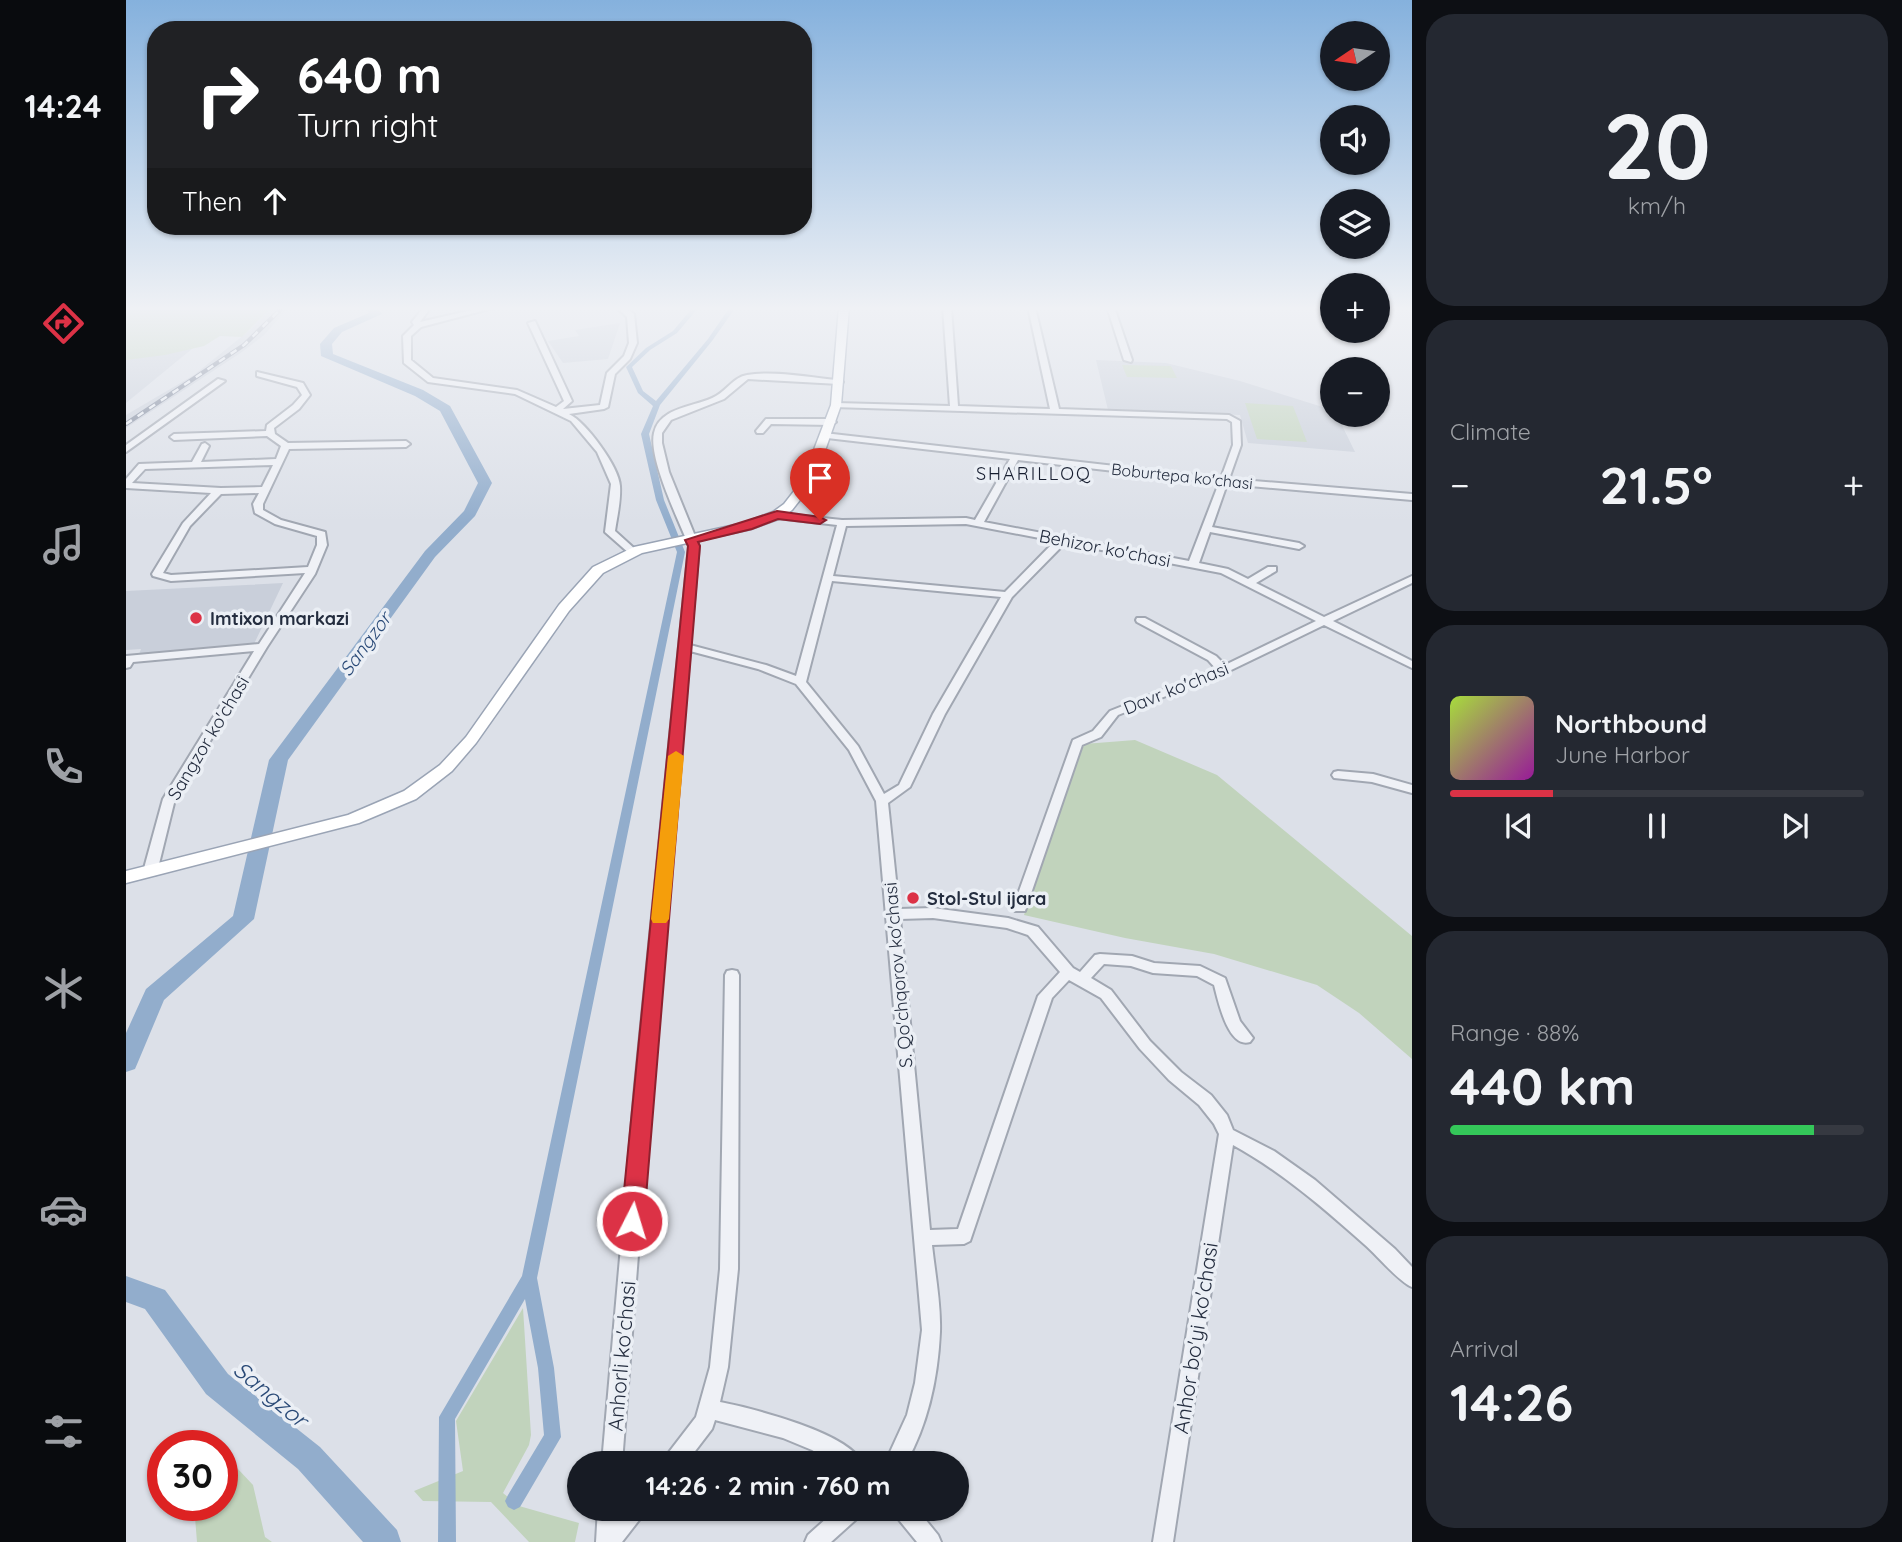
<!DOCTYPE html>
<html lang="en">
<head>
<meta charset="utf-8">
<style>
	body { margin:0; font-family:Quicksand,sans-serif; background:#242831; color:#f1f3f6; height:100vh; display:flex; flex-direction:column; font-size:26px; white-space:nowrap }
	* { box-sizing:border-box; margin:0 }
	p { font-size:23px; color:#9ea1a6 }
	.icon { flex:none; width:38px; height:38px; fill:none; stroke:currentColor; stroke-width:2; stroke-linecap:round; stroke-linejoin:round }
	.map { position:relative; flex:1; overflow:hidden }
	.sheet { display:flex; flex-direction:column; gap:14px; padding:14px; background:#0d0f14; width:490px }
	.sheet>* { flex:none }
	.guide { position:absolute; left:21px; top:21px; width:665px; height:214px; border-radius:28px; box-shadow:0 2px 5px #0004; background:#202124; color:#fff; overflow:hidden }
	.needle { width:46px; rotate:257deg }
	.buttons { position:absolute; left:1194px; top:21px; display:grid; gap:14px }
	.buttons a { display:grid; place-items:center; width:70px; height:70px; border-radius:50%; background:#171b24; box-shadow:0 2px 5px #0004; font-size:35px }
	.speed { position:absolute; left:21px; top:1430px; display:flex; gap:14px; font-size:35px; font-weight:700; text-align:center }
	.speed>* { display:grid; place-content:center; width:91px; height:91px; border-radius:50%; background:#171b24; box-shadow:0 2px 5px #0004; line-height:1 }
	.speed .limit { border:10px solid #d22; background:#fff; color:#111 }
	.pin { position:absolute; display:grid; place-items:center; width:60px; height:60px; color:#fff; margin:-72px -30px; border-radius:50% 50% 50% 0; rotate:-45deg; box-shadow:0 0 7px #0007 }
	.pin .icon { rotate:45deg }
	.me { position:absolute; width:77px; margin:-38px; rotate:5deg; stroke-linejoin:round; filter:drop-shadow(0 0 5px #0008) }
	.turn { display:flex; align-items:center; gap:24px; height:147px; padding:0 35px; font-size:32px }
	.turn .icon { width:91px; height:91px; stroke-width:2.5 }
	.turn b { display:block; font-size:49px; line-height:60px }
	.then { display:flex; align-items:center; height:66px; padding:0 35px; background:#0003; gap:14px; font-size:26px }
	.big { font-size:52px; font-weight:700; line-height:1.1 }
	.sheet .card { flex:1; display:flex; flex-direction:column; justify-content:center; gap:10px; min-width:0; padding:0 24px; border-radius:28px; background:#242831 }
	.sheet .dial { align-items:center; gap:0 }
	.dial b { font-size:91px; line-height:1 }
	.song { display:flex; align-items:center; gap:21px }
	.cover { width:84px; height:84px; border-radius:10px; background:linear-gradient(135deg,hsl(80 70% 55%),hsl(300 70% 35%)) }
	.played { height:7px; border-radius:4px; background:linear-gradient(90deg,#dc3246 25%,#363941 25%) }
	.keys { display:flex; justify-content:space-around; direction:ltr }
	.heat { display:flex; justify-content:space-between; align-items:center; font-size:38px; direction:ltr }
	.charge { height:10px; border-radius:5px; background:linear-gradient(90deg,#34c759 88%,#363941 0) }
	.trip { position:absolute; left:441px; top:1451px; width:402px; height:70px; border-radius:35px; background:#171b24; box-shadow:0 2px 5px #0004; font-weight:700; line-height:70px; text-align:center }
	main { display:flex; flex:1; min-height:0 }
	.menu { display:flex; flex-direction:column; width:126px; justify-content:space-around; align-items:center; background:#090b0e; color:#9ea1a6 }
	.menu .icon { width:49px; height:49px }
	.menu .active { color:#dc3246 }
	.menu b { font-size:32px; color:#f1f3f6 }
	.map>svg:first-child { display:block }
	.built { fill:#c9cfda }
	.green { fill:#c1d3bc }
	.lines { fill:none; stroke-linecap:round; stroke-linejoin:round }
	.canal { fill:#92adcc; fill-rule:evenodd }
	.river { fill:#92adcc; fill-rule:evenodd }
	.minor-casing { stroke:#a1a7b2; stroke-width:4 }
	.major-casing { stroke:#9aa4b5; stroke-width:3 }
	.minor { fill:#eff1f6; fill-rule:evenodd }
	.major { fill:#fff; fill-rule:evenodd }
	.rail-casing { stroke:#747e93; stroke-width:4.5 }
	.rail { stroke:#ebeff5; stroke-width:2.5; stroke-dasharray:7; stroke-linecap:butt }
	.route { fill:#dc3246; stroke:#8f202e; stroke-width:2 }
	.slow { fill:#f59e0b }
	.poi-dot { fill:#dc3246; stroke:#ebeff5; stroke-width:2.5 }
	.labels { text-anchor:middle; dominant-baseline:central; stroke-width:7; stroke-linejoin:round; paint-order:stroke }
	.far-street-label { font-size:16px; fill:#242d3f; stroke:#ebeff5 }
	.far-quarter-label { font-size:18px; letter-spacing:2px; fill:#171e30; stroke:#ebeff5 }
	.street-label { font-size:18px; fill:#242d3f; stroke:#ebeff5 }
	.poi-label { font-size:18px; font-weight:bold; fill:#242d3f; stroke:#ebeff5; text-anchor:start }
	.water-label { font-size:19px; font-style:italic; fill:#2a4a77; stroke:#ebeff5 }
	.near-street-label { font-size:21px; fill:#242d3f; stroke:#ebeff5 }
	.near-water-label { font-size:23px; font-style:italic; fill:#2a4a77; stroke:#ebeff5 }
</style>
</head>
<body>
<main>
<nav class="menu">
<b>14:24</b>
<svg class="icon active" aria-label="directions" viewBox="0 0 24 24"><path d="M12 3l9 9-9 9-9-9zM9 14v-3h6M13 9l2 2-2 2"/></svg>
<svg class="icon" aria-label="music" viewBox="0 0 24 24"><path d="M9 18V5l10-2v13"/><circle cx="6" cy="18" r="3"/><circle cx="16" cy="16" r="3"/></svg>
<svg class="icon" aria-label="phone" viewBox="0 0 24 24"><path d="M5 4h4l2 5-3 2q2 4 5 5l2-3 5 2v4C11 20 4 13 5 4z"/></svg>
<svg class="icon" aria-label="climate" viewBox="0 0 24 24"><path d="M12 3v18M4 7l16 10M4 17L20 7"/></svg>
<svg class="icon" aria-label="car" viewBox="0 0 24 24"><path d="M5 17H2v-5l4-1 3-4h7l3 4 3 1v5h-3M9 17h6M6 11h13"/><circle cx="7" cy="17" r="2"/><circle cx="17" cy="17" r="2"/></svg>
<svg class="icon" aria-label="filters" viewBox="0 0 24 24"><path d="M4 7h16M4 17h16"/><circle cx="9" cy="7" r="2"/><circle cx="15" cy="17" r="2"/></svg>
</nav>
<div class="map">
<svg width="1286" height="1542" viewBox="0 0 1286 1542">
	<rect width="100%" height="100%" fill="#dce0e8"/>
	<!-- built -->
	<path class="built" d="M146 307H163L138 335 116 352 0 428V415L68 375 124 330Z
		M494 323 482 359 437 363 422 341 453 336 449 330Z
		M67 348 0 403V360Z
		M970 360 1040 363 1114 381 1206 410V415H1211L1229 452 1122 443 1114 415 982 410Z
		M157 583 127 646 12 657 15 649 0 650V591Z"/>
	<!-- green -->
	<path class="green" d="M0 307H146L116 337 94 336 78 346 39 355 0 360Z
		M996 365 1045 366 1051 378 1001 377Z
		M1119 403 1167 406 1181 442 1131 439Z
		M1009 740 1091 775 1286 936V1059L1233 1013 1191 985 1088 954 999 938 898 915 958 744Z
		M397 1308 405 1435 403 1445 377 1493 393 1506 453 1523 449 1542H403L365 1502 297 1501 288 1491 337 1471 330 1421Z
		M96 1452 127 1485 139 1537 146 1542H71L68 1505H96Z"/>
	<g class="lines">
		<!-- canal -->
		<path class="canal" d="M567 307H573L551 333 524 350 506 367 517 391 530 401 582 339 604 307H610L586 341 534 405 523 434 538 500 559 552 411 1278 428 1368 435 1437 394 1507 388 1510 382 1507 379 1501 382 1495 418 1435 412 1368 399 1299 329 1419 330 1542H312L313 1417 396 1276 551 552 530 500 515 434 527 406 512 393 500 367 520 348 547 331Z"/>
		<!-- river -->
		<path class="river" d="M240 307H251L256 314 216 332 206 344 207 354 297 390 324 406 366 483 349 516 309 557 162 760 128 919 38 1000 12 1062 9 1069 0 1072V1033L20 989 107 916 143 760 299 551 338 511 352 483 314 411 289 396 195 356 194 344 208 328 243 313Z
			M0 1276 39 1290 102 1374 194 1447 271 1530 275 1542H237L172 1469 80 1394 19 1309 0 1302Z"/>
		<!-- minor casing -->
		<g class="minor-casing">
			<path id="minor" d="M298 307H305L294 322 359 307H371L295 327 285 336V360L307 378 391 390 430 407 438 401 402 323 409 321 446 401 437 409 474 405 481 373 498 356 503 343 501 317 490 307H498L508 314 511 343 504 359 489 374 482 407 478 409 443 414C460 422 493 467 494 486 495 501 491 517 489 531L510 550V554H504L479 532 485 484 471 452 445 421 389 394 302 382 278 363 277 336 288 325 286 322Z
				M817 307H825L832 406 924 409 902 307H909L933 409 1103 415 1114 421 1115 445 1103 479 1286 494V500L1101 484 1086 527 1173 543 1178 546 1173 549 1084 532 1073 563 1102 569 1122 579 1142 567H1150V571L1130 583 1198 617 1286 576V583L1207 621 1286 661V668L1198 625 1101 672 992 715 975 737 956 745 899 911H889L887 908 947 740 967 731 984 711 1090 669 1082 660 1011 622 1010 620 1011 618H1019L1090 656 1099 665 1190 621 1095 573 939 543 886 597 819 714 784 787 762 803 773 909 807 908 882 918 912 927 947 968 954 972 969 955 974 954 1006 956 1028 963 1074 966 1099 978 1114 1021 1127 1038 1124 1042C1102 1049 1092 1000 1088 985L1071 976 1027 973 1005 966 978 964 965 978 985 990 1024 1041 1055 1072 1085 1095 1101 1115 1107 1130 1148 1151 1189 1180 1269 1249 1286 1267V1287C1273 1282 1250 1254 1238 1244 1196 1207 1156 1172 1107 1145L1047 1542H1027L1093 1134 1088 1124 1073 1105 1043 1080 1014 1049 975 998 943 980 926 998 844 1241 838 1244 806 1245C809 1273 815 1304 814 1332 812 1377 802 1424 780 1463H759L781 1415 789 1383 796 1330 750 801 723 750 670 684 632 669 564 651 525 1086 496 1463H476L509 1086 563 546C553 521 522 458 528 433 534 406 571 407 590 396 601 390 608 377 621 375 646 370 687 378 713 380L717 382 713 384 622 379 598 399 545 420 536 433V443L543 472 573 546 564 645 640 665 670 676 711 525 651 518 648 517V513L716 520 840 518 849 520 884 459 701 438 698 437V433L1095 478 1107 445 1106 422 1101 419 707 407V403H710L824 406ZM892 460 1093 483 1063 561 858 522ZM840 524 929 541 879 592 707 576 720 526ZM706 581 875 597 807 714 773 785 758 794 732 746 680 682ZM807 918 881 928 902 935 934 972 912 996 832 1229 804 1230 774 919Z
				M981 307H988L1006 360 1005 362 998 360Z
				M131 372 177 383 184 395 173 409 148 428 149 434 162 443 280 441 284 444 280 447 163 449 137 504V510L155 520 199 532 201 545 189 574 141 647 49 799 31 872 29 875H19L17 872 37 799 128 651 7 662 4 667 0 668V656L133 644 179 573 45 581 27 576 26 574 57 523 85 493 0 488V479L13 464 66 462 76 444 79 443 83 446 75 462 150 459 155 446 141 436 48 440 44 437 48 434 140 431 141 425 167 405 176 395 171 387 131 376ZM147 465 136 487 95 488 6 483 19 469ZM133 493 127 504 129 513 149 524 191 536V545L182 567 45 575 37 573 64 526 95 494Z
				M92 379 99 381 0 452V445Z
				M640 419H706L710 422 706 425 645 424 637 433H631L630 431Z
				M1212 771 1247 774 1286 785V793L1246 782 1208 778 1206 775 1208 772Z
				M606 970 611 971 613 975 612 1269 602 1367 594 1402C625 1408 724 1433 736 1463H708L686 1450 657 1438 589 1420 586 1429 560 1463H537L540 1456 570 1417 584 1367 594 1269 599 975 601 971Z
				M472 1508H492V1514L497 1508H520L517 1515 496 1542H470Z
				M712 1508H738L735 1515 705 1542H679L682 1535Z
				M766 1508H790L812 1535 815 1542H791L769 1515Z"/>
		</g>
		<!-- major casing -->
		<g class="major-casing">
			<path id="major" d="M713 307H723L715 405 688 482 666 510 655 518 625 529 516 553 477 573 443 611 350 743 326 771 290 799 233 823 0 883V871L222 815 278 791 314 765 340 737 433 605 467 567 508 547 618 523 647 512 658 504 676 481 705 405Z"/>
		</g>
		<!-- minor -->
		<use href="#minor" class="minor"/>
		<!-- major -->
		<use href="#major" class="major"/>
		<!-- rail casing -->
		<g class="rail-casing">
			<path id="rail" d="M0 424 118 345 157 307"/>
		</g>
		<!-- rail -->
		<use href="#rail" class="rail"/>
	</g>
	<!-- sky -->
	<linearGradient id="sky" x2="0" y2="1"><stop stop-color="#85b1dd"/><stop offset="0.59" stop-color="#eff1f5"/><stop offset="1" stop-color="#eff1f5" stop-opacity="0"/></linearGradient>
	<rect width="1286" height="523" fill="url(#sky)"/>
	<!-- route -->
	<path class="route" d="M651 511 694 517 700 520 694 524 652 519 626 529 572 542 574 546 518 1221 514 1228 506 1231 498 1228 495 1221 562 546 559 540Z"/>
	<!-- slow -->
	<path class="slow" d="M550 751 558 756 543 919 540 923H527L525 919 542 756Z"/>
	<!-- markers -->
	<g class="poi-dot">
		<circle cx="70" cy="618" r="7"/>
		<circle cx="787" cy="898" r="7"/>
	</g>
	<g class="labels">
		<!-- far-street labels -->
		<g class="far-street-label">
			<text transform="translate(1056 476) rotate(6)">Boburtepa ko'chasi</text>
		</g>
		<!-- far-quarter labels -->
		<g class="far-quarter-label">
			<text x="908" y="473">SHARILLOQ</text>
		</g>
		<!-- street labels -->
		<g class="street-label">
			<text transform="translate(979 548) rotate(11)">Behizor ko'chasi</text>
			<text transform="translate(1050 688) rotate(-22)">Davr ko'chasi</text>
			<text transform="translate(82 738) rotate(-59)">Sangzor ko'chasi</text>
			<text transform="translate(772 975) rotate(-95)">S. Qo'chqorov ko'chasi</text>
		</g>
		<!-- poi labels -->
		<g class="poi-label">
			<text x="84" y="618">Imtixon markazi</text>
			<text x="801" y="898">Stol-Stul ijara</text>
		</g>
		<!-- water labels -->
		<g class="water-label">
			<text transform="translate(239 644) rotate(-54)">Sangzor</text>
		</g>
		<!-- near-street labels -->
		<g class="near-street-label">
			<text transform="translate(1069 1338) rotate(-81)">Anhor bo'yi ko'chasi</text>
			<text transform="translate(495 1356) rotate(-85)">Anhorli ko'chasi</text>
		</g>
		<!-- near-water labels -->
		<g class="near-water-label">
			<text transform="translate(145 1394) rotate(40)">Sangzor</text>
		</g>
	</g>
</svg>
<div class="buttons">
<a><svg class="needle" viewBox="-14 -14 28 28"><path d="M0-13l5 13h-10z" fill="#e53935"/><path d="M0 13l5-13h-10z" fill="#9ea1a6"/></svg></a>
<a><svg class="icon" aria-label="sound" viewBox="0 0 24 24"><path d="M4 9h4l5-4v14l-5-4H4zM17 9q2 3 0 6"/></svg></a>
<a><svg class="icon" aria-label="layers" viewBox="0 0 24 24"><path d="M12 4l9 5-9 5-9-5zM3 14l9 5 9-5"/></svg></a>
<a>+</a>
<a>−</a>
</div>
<div class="speed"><div class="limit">30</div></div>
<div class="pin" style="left:694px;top:520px;background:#d93025"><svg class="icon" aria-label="arrive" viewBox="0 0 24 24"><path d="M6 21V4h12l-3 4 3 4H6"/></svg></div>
<svg class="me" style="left:506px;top:1221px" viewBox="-20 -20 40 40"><circle r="17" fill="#dc3246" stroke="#fff" stroke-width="3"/><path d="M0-11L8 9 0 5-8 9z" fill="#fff"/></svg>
<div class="trip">14:26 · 2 min · 760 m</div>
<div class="guide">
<div class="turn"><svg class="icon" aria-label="right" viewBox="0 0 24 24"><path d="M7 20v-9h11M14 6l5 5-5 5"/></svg><div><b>640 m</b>Turn right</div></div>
<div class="then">Then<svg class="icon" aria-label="ahead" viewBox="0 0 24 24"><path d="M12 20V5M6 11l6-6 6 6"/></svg></div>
</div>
</div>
<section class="sheet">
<div class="card dial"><b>20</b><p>km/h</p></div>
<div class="card"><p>Climate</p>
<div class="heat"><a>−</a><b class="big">21.5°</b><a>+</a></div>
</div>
<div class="card">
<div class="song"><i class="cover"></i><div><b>Northbound</b><p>June Harbor</p></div></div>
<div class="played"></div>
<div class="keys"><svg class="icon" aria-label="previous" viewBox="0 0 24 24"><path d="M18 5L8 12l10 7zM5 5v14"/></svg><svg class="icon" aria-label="pause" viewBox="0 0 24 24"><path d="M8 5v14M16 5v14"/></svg><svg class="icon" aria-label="next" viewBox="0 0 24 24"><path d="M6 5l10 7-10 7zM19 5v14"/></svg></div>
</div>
<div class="card"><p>Range · 88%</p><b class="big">440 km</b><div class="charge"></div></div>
<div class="card"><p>Arrival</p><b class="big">14:26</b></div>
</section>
</main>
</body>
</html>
